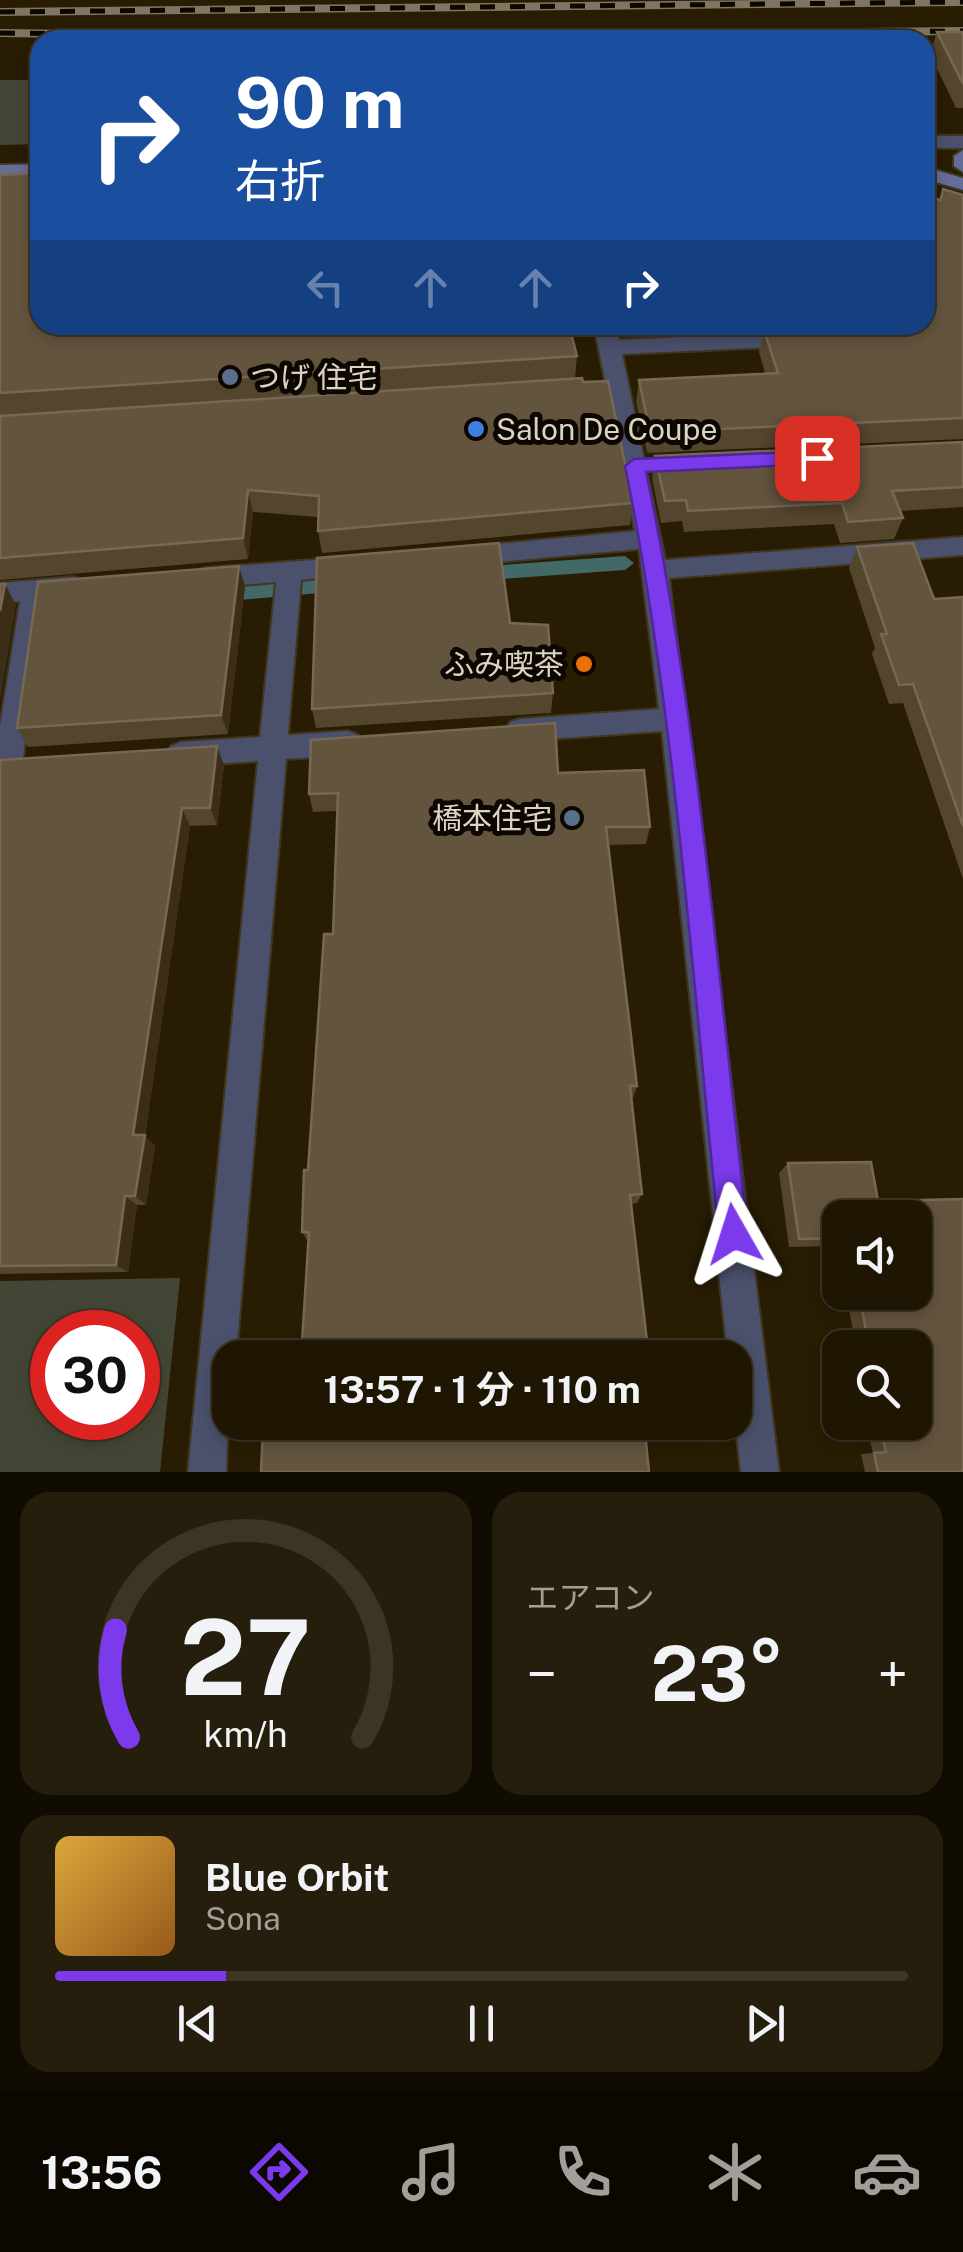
<!DOCTYPE html>
<html lang="ja">
<head>
<meta charset="utf-8">
<style>
	body { margin:0; font-family:"Public Sans","Noto Sans JP",sans-serif; background:#261e0c; color:#f1f3f6; height:100vh; display:flex; flex-direction:column; font-size:38px; white-space:nowrap }
	* { box-sizing:border-box; margin:0 }
	p { font-size:32px; color:#a19f99 }
	.icon { flex:none; width:55px; height:55px; fill:none; stroke:currentColor; stroke-width:2; stroke-linecap:round; stroke-linejoin:round }
	.map { position:relative; height:1472px; overflow:hidden }
	.panel { display:flex; flex-direction:column; gap:20px; padding:20px; background:#100c01; flex:1 }
	.panel>* { flex:none }
	.hud { position:absolute; left:30px; top:30px; width:905px; height:305px; border-radius:30px; box-shadow:0 5px 15px #0003,0 0 0 2px #3c3424; background:#1a4fa0; color:#fff; overflow:hidden }
	.controls { position:absolute; left:822px; top:1200px; display:grid; gap:20px }
	.controls a { display:grid; place-items:center; width:110px; height:110px; border-radius:20px; background:#1e1502; box-shadow:0 5px 15px #0003,0 0 0 2px #3c3424; font-size:50px }
	.speed { position:absolute; left:30px; top:1310px; display:flex; gap:20px; font-size:50px; font-weight:700; text-align:center }
	.speed>* { display:grid; place-content:center; width:130px; height:130px; border-radius:50%; background:#1e1502; box-shadow:0 5px 15px #0003,0 0 0 2px #3c3424; line-height:1 }
	.speed .limit { border:15px solid #d22; background:#fff; color:#111 }
	.pin { position:absolute; display:grid; place-items:center; width:85px; height:85px; color:#fff; margin:-42px; border-radius:20px; box-shadow:0 5px 15px #0006 }
	.me { position:absolute; width:110px; margin:-55px; rotate:354deg; stroke-linejoin:round; filter:drop-shadow(0 0 8px #0008) }
	.turn { display:flex; align-items:center; gap:35px; height:210px; padding:0 40px; font-size:45px }
	.turn .icon { width:130px; height:130px; stroke-width:2.5 }
	.turn b { display:block; font-size:70px; line-height:85px }
	.lanes { display:flex; align-items:center; height:95px; padding:0 40px; background:#0003; justify-content:center; gap:50px; direction:ltr }
	.lanes .off { opacity:.35 }
	.big { font-size:75px; font-weight:700; line-height:1.1 }
	.panel .card { flex:1; display:flex; flex-direction:column; justify-content:center; gap:15px; min-width:0; padding:0 35px; border-radius:30px; background:#261e0c }
	.panel .dial { align-items:center; gap:0 }
	.dial svg { height:260px; overflow:visible; fill:none; stroke:#3c3424; stroke-width:7; stroke-linecap:round; text-anchor:middle }
	.dial text { fill:#f1f3f6; stroke:none }
	.song { display:flex; align-items:center; gap:30px }
	.cover { width:120px; height:120px; border-radius:15px; background:linear-gradient(135deg,hsl(40 70% 55%),hsl(30 70% 35%)) }
	.played { height:10px; border-radius:5px; background:linear-gradient(90deg,#7c3aed 20%,#3c3424 20%) }
	.keys { display:flex; justify-content:space-around; direction:ltr }
	.heat { display:flex; justify-content:space-between; align-items:center; font-size:55px; direction:ltr }
	.panel .tiles { flex:1; display:grid; gap:20px; grid-template-columns:1fr 1fr }
	.card:last-child { grid-column:span 2 }
	.trip { position:absolute; left:212px; top:1340px; width:540px; height:100px; border-radius:30px; background:#1e1502; box-shadow:0 5px 15px #0003,0 0 0 2px #3c3424; font-weight:700; line-height:100px; text-align:center }
	.dock { display:flex; height:160px; justify-content:space-around; align-items:center; background:#0c0801; color:#a19f99 }
	.dock .icon { width:70px; height:70px }
	.dock .on { color:#7c3aed }
	.dock b { font-size:45px; color:#f1f3f6 }
	.map>svg:first-child { display:block }
	.green { fill:#444635; fill-rule:evenodd }
	.lines { fill:none; stroke-linecap:round; stroke-linejoin:round }
	.stream { fill:#436868; fill-rule:evenodd }
	.minor-casing { stroke:#41361e; stroke-width:4 }
	.secondary-casing { stroke:#41361e; stroke-width:4 }
	.minor { fill:#4b506c; fill-rule:evenodd }
	.secondary { fill:#646c98; fill-rule:evenodd }
	.rail-casing { stroke:#7f7561; stroke-width:8 }
	.rail { stroke:#0c0701; stroke-width:5; stroke-dasharray:15; stroke-linecap:butt }
	.wall { fill:#54452d }
	.shaded-wall { fill:#3c2e16 }
	.building { fill:#63543e; stroke:#766853; stroke-width:2.5 }
	.route { fill:#7c3aed; stroke:#51269a; stroke-width:2.5 }
	.service-dot { fill:#5c6f8a; stroke:#0c0701; stroke-width:4 }
	.shop-dot { fill:#3f7fe0; stroke:#0c0701; stroke-width:4 }
	.food-dot { fill:#e8710a; stroke:#0c0701; stroke-width:4 }
	.labels { text-anchor:middle; dominant-baseline:central; stroke-width:10; stroke-linejoin:round; paint-order:stroke }
	.poi-label { font-size:30px; fill:#dbd3c4; stroke:#0c0701; text-anchor:start }
</style>
</head>
<body>
<div class="map">
<svg width="963" height="1472" viewBox="0 0 963 1472">
	<rect width="100%" height="100%" fill="#281c03"/>
	<!-- green -->
	<path class="green" d="M40 80V144L0 145V80Z
		M180 1278 160 1472H0V1281ZM52 1332H138V1418H52Z"/>
	<g class="lines">
		<!-- stream -->
		<path class="stream" d="M625 556 634 563 625 570 475 581 466 574 475 567Z
			M342 577 351 584 342 591 216 602 207 595 216 588Z"/>
		<!-- minor casing -->
		<g class="minor-casing">
			<path id="minor" d="M925 136H963V148H925Z
				M594 325H616L619 340 800 332 811 339 800 346 622 354 665 560 963 537V555L669 578 779 1472H741L735 1419V1358H728L662 731 520 741 510 738 506 730 510 722 520 719 659 709 639 549 465 565 456 563 453 556 456 549 465 547 635 531Z
				M352 557 361 559 364 566 361 573 301 580 288 735 348 731 358 735 362 743 358 751 348 755 286 759 236 1358H230L226 1472H188L258 761 181 766 171 762 167 754 171 746 181 742 260 737 276 582 206 588 197 585 193 578 197 571 206 568Z
				M73 577 82 580 86 587 82 594 45 599 22 764 18 772 8 776 0 773V726L20 601 0 603V583Z"/>
		</g>
		<!-- secondary casing -->
		<g class="secondary-casing">
			<path id="secondary" d="M963 150V172L954 166V156Z
				M40 164V176L0 177V165Z
				M925 167 963 178V190L925 179Z"/>
		</g>
		<!-- minor -->
		<use href="#minor" class="minor"/>
		<!-- secondary -->
		<use href="#secondary" class="secondary"/>
		<!-- rail casing -->
		<g class="rail-casing">
			<path id="rail" d="M0 12 963 2
				M0 33 331 37 963 31"/>
		</g>
		<!-- rail -->
		<use href="#rail" class="rail"/>
	</g>
	<!-- wall -->
	<path class="wall" d="M937 32H963V108H956L930 54Z
		M0 175 577 356 575 378 633 503 630 525 322 553 318 531V517L253 512 248 559 0 580Z
		M943 189 963 195V439L647 453 636 402 639 380 765 373 759 352 764 330 753 331 751 325H925L939 199Z
		M963 442V507L900 511 903 518 894 539 840 543 834 524 684 532 682 521 661 523 652 478 655 456Z
		M857 547 934 599 963 597V879L903 703 889 704 872 654 875 648 849 568Z
		M245 586 228 734 28 747 17 728Z
		M510 623 553 693 551 713 316 728 312 709Z
		M0 760 224 765 217 825 190 826 145 1136 155 1146 146 1205H137L128 1272 0 1274Z
		M558 773 650 827 646 844 608 845 637 1086 633 1098H631L642 1194 637 1203 631 1204 647 1341 643 1344 307 1240 302 1232 333 934 337 811 313 812 309 794Z
		M871 1162 878 1201 963 1199V1472H865L861 1454 873 1453 865 1422H915V1348H856L846 1292H915V1218H840V1255L839 1246 789 1247 779 1173 788 1163Z"/>
	<!-- shaded-wall -->
	<path class="shaded-wall" d="M248 490 253 512 248 559 243 538Z
		M239 566 245 586 228 734 221 715Z
		M5 584 16 605 0 702V611Z
		M217 746 224 765 217 825 210 808Z
		M182 808 190 826 145 1136 155 1146 146 1205 135 1196 133 1135Z
		M125 1196 137 1205 128 1272 116 1265Z"/>
	<!-- building -->
	<path class="building" d="M937 32H963V84Z
		M40 173V325H569L577 356 0 393V175Z
		M943 189 963 195V418L650 432 639 380 778 373 764 330 869 325H925V197L941 200Z
		M582 378 583 382 608 381 633 503 318 531 319 496 248 490 243 538 0 558V416Z
		M963 442V487L892 491 903 518 848 522 842 503 688 511 686 500 665 501 655 456Z
		M499 543 510 623 548 625 553 693 312 709 317 558Z
		M913 543 934 599 963 597V826L913 684 899 685 881 634H887L857 547Z
		M239 566 221 715 17 728 38 582Z
		M0 584H5L0 611Z
		M555 723 558 773 644 770 650 827H606L637 1086H630L642 1194 630 1195 647 1341H642L644 1358H301L309 1232H302L304 1170H308L324 934H333L338 793 309 794 311 740Z
		M217 746 210 808H182L133 1135H145L135 1196H125L116 1265 0 1266V760Z
		M871 1162 878 1201 963 1199V1472H878L874 1453 886 1452 879 1422H915V1348H869L859 1292H915V1218H840V1238L799 1239 788 1163Z
		M296 1422H644L649 1472H261L263 1429 296 1428Z"/>
	<!-- route -->
	<path class="route" d="M817 451 827 458 817 464 646 472C699 722 718 980 748 1234L744 1245 734 1249 723 1245 719 1234C692 978 676 718 625 466L634 459Z"/>
	<!-- markers -->
	<g class="service-dot">
		<circle cx="230" cy="377" r="10"/>
		<circle cx="572" cy="818" r="10"/>
	</g>
	<circle class="shop-dot" cx="476" cy="429" r="10"/>
	<circle class="food-dot" cx="584" cy="664" r="10"/>
	<g class="labels">
		<!-- poi labels -->
		<g class="poi-label">
			<text x="250" y="377">つげ 住宅</text>
			<text x="496" y="429">Salon De Coupe</text>
			<text x="564" y="664" text-anchor="end">ふみ喫茶</text>
			<text x="552" y="818" text-anchor="end">橋本住宅</text>
		</g>
	</g>
</svg>
<div class="controls">
<a><svg class="icon" aria-label="sound" viewBox="0 0 24 24"><path d="M4 9h4l5-4v14l-5-4H4zM17 9q2 3 0 6"/></svg></a>
<a><svg class="icon" aria-label="search" viewBox="0 0 24 24"><circle cx="10" cy="10" r="6"/><path d="M15 15l6 6"/></svg></a>
</div>
<div class="speed"><div class="limit">30</div></div>
<div class="pin" style="left:817px;top:458px;background:#d93025"><svg class="icon" aria-label="arrive" viewBox="0 0 24 24"><path d="M6 21V4h12l-3 4 3 4H6"/></svg></div>
<svg class="me" style="left:734px;top:1234px" viewBox="-20 -20 40 40"><path d="M0-17L14 15 0 8-14 15z" fill="#7c3aed" stroke="#fff" stroke-width="4"/></svg>
<div class="trip">13:57 · 1 分 · 110 m</div>
<div class="hud">
<div class="turn"><svg class="icon" aria-label="right" viewBox="0 0 24 24"><path d="M7 20v-9h11M14 6l5 5-5 5"/></svg><div><b>90 m</b>右折</div></div>
<div class="lanes"><svg class="icon off" aria-label="left" viewBox="0 0 24 24"><path d="M17 20v-9H6M10 6l-5 5 5 5"/></svg><svg class="icon off" aria-label="ahead" viewBox="0 0 24 24"><path d="M12 20V5M6 11l6-6 6 6"/></svg><svg class="icon off" aria-label="ahead" viewBox="0 0 24 24"><path d="M12 20V5M6 11l6-6 6 6"/></svg><svg class="icon" aria-label="right" viewBox="0 0 24 24"><path d="M7 20v-9h11M14 6l5 5-5 5"/></svg></div>
</div>
</div>
<section class="panel">
<div class="tiles">
<div class="card dial"><svg viewBox="0 0 100 80">
<path d="M14 69A42 42 0 1 1 86 69"/>
<path d="M14 69A42 42 0 0 1 10 36" stroke="#7c3aed"/>
<text x="50" y="56" font-size="32" font-weight="700">27</text>
<text x="50" y="72" font-size="11">km/h</text>
</svg></div>
<div class="card"><p>エアコン</p>
<div class="heat"><a>−</a><b class="big">23°</b><a>+</a></div>
</div>
<div class="card">
<div class="song"><i class="cover"></i><div><b>Blue Orbit</b><p>Sona</p></div></div>
<div class="played"></div>
<div class="keys"><svg class="icon" aria-label="previous" viewBox="0 0 24 24"><path d="M18 5L8 12l10 7zM5 5v14"/></svg><svg class="icon" aria-label="pause" viewBox="0 0 24 24"><path d="M8 5v14M16 5v14"/></svg><svg class="icon" aria-label="next" viewBox="0 0 24 24"><path d="M6 5l10 7-10 7zM19 5v14"/></svg></div>
</div>
</div>
</section>
<nav class="dock">
<b>13:56</b>
<svg class="icon on" aria-label="directions" viewBox="0 0 24 24"><path d="M12 3l9 9-9 9-9-9zM9 14v-3h6M13 9l2 2-2 2"/></svg>
<svg class="icon" aria-label="music" viewBox="0 0 24 24"><path d="M9 18V5l10-2v13"/><circle cx="6" cy="18" r="3"/><circle cx="16" cy="16" r="3"/></svg>
<svg class="icon" aria-label="phone" viewBox="0 0 24 24"><path d="M5 4h4l2 5-3 2q2 4 5 5l2-3 5 2v4C11 20 4 13 5 4z"/></svg>
<svg class="icon" aria-label="climate" viewBox="0 0 24 24"><path d="M12 3v18M4 7l16 10M4 17L20 7"/></svg>
<svg class="icon" aria-label="car" viewBox="0 0 24 24"><path d="M5 17H2v-5l4-1 3-4h7l3 4 3 1v5h-3M9 17h6M6 11h13"/><circle cx="7" cy="17" r="2"/><circle cx="17" cy="17" r="2"/></svg>
</nav>
</body>
</html>
